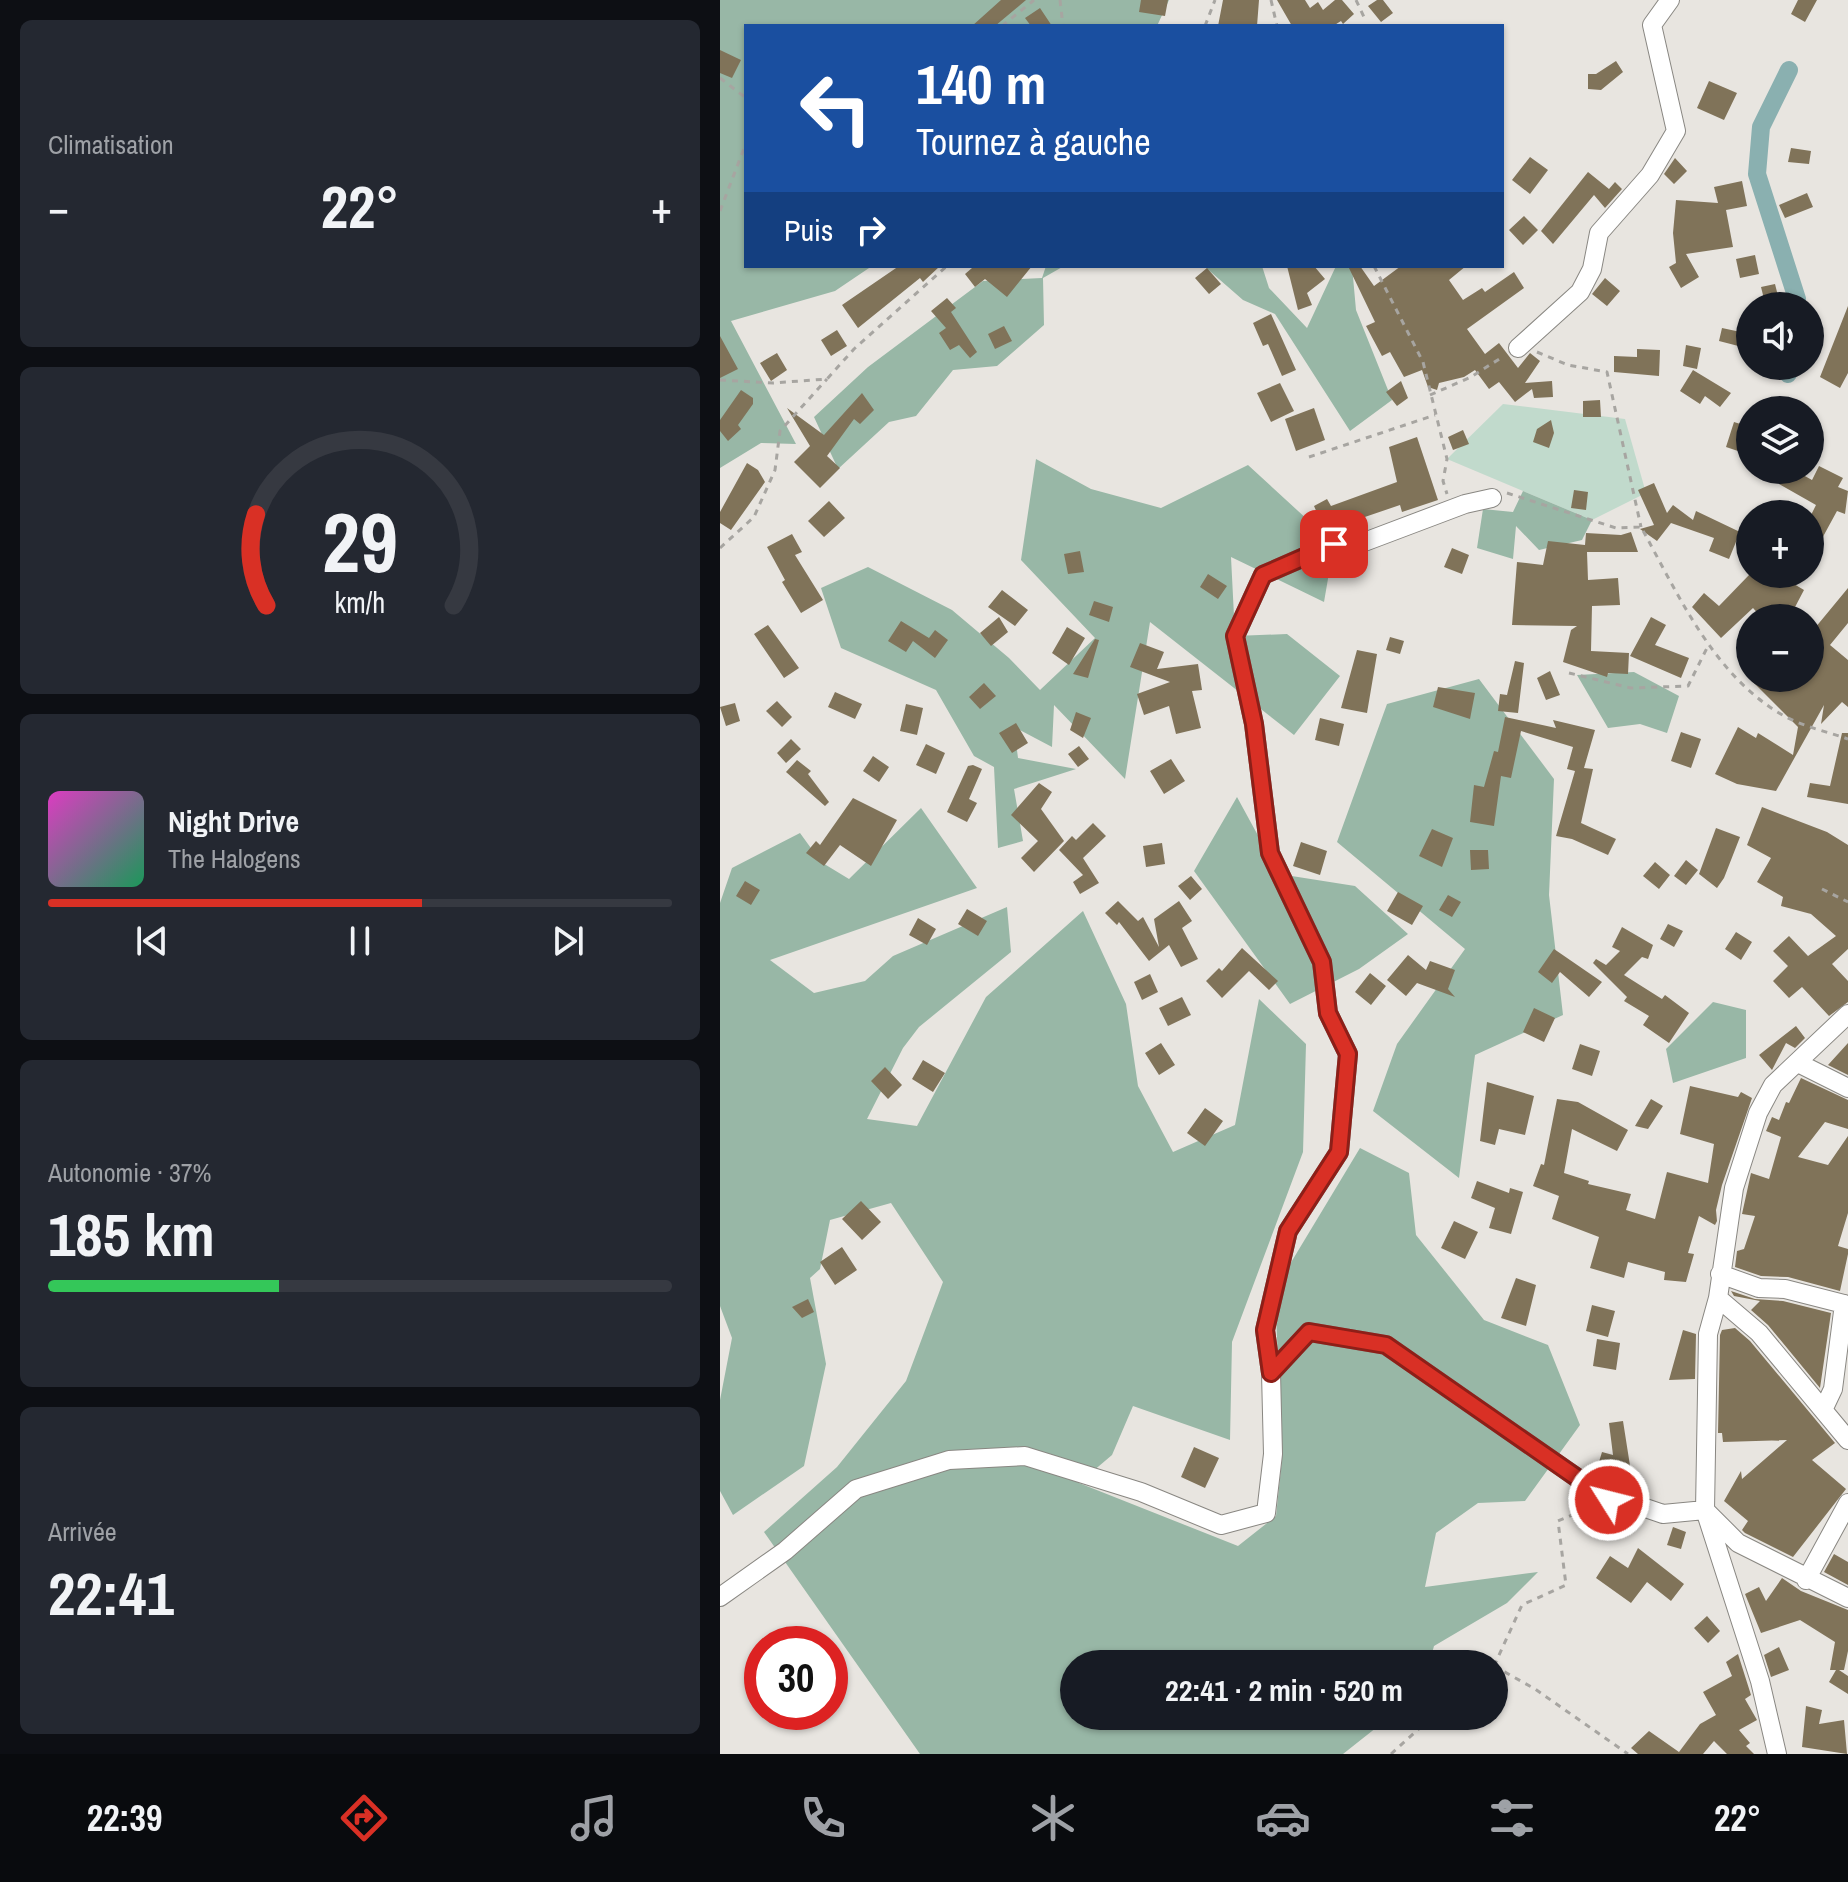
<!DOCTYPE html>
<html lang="fr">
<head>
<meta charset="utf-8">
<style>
	body { margin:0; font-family:"Archivo Narrow",sans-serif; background:#242831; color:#f1f3f6; height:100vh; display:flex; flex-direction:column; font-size:30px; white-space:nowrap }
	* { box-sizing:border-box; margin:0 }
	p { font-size:26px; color:#9ea1a6 }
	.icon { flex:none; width:44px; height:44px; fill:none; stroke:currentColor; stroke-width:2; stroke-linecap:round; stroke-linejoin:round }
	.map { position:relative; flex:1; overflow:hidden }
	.side { display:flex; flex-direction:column; gap:20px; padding:20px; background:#0d0f14; width:720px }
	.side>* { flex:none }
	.guide { position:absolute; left:24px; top:24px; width:760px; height:244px; border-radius:0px; box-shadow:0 2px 6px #0004; background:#1a4fa0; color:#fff; overflow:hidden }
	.buttons { position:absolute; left:1016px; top:292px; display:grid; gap:16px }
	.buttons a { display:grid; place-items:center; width:88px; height:88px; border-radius:50%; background:#171b24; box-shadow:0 2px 6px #0004; font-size:40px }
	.speed { position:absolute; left:24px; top:1626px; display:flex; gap:16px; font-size:40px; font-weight:700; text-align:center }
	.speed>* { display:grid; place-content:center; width:104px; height:104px; border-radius:50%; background:#171b24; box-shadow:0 2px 6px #0004; line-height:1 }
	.speed .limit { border:12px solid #d22; background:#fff; color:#111 }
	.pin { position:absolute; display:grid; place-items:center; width:68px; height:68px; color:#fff; margin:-34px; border-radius:16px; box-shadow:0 4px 12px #0006 }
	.me { position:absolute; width:88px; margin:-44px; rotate:306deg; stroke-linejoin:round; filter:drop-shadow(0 0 6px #0008) }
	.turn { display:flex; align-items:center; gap:28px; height:168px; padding:0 40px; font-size:36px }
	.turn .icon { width:104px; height:104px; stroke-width:2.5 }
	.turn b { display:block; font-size:56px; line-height:68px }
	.then { display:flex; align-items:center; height:76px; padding:0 40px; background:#0003; gap:16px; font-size:30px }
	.big { font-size:60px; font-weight:700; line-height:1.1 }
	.side .card { flex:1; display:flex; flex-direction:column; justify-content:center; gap:12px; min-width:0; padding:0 28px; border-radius:12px; background:#242831 }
	.side .dial { align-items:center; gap:0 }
	.dial svg { height:208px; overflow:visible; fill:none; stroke:#363941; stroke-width:7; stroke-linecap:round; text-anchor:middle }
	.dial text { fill:#f1f3f6; stroke:none }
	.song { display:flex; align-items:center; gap:24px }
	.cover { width:96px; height:96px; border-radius:12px; background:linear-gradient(135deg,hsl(310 70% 55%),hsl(150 70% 35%)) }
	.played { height:8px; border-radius:4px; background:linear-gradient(90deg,#d93025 60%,#363941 60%) }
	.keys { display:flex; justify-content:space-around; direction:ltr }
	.heat { display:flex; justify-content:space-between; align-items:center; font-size:44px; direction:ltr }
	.charge { height:12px; border-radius:6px; background:linear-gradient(90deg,#34c759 37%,#363941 0) }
	.trip { position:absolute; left:340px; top:1650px; width:448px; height:80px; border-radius:40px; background:#171b24; box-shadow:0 2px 6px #0004; font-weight:700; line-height:80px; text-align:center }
	.tab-bar { display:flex; height:128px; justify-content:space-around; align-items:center; background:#090b0e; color:#9ea1a6 }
	.tab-bar .icon { width:56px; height:56px }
	.tab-bar .selected { color:#d93025 }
	.tab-bar b { font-size:36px; color:#f1f3f6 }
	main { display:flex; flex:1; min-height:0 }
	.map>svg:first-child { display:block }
	.green { fill:#c1dacc }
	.forest { fill:#98b7a6 }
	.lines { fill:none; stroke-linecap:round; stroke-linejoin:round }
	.canal { stroke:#8ab0b0; stroke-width:18 }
	.building { fill:#807359 }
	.street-casing { stroke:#898782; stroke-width:20 }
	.path { stroke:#a7a5a1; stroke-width:3; stroke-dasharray:6 6; stroke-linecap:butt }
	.street { stroke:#fff; stroke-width:18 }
	.route-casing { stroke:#8d1f18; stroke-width:20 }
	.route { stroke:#d93025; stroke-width:14 }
</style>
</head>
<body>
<main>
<section class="side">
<div class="card"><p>Climatisation</p>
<div class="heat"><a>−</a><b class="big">22°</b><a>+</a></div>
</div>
<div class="card dial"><svg viewBox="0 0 100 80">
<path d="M14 69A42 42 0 1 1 86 69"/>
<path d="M14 69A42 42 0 0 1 10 34" stroke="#d93025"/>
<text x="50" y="56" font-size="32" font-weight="700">29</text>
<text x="50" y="72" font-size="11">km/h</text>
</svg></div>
<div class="card">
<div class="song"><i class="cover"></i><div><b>Night Drive</b><p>The Halogens</p></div></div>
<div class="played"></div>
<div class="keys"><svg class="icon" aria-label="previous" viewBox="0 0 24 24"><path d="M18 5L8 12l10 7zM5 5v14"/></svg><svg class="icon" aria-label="pause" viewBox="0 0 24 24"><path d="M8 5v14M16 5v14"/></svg><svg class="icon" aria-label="next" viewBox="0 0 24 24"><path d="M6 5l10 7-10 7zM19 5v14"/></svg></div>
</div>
<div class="card"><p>Autonomie · 37%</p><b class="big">185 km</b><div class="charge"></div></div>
<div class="card"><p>Arrivée</p><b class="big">22:41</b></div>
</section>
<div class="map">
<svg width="1128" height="1754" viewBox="0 0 1128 1754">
	<rect width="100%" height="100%" fill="#e8e5e0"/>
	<!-- green -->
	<path class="green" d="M783 404 905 419 926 493 872 520 727 459Z"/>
	<!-- forest -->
	<path class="forest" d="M0 0H449L437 26H26V266H152L115 291 11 321 76 444 41 443 0 468Z
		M326 266H344L323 278 324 325 277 366 233 370 196 416 169 422 118 469 94 417 148 367 263 281 322 278Z
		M484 266H542L549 288 587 328 616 266H632L636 310 672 400 630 431 555 314 523 300Z
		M316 459 371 489 441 508 528 465 614 544 604 602 511 557 515 636 567 634 620 676 574 735 430 622 405 779 334 705 332 747 294 727 298 758 356 769 294 789 303 841 278 848 274 767 254 756 216 690 121 648 101 588 148 567 232 610 289 658 320 690 375 638 301 560Z
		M803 491 872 520 862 540 819 550 796 526 793 559 757 548 763 509 793 512Z
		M914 672 959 696 947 733 920 724 888 728 857 675Z
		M759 679 834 779 829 895 843 1015 755 1055 739 1178 653 1111 677 1044 745 949 617 842 667 704Z
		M517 797 559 874 635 886 688 934 639 969 570 1004 474 871Z
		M201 808 257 888 50 960 94 993 145 981 173 956 287 907 291 952 199 1027 183 1048 147 1119 197 1126 266 997 363 911 406 1004 418 1086 453 1152 515 1125 539 999 586 1044 583 1152 512 1342 510 1440 413 1406 392 1455 359 1483 518 1546 556 1516 562 1459 555 1289 640 1148 689 1173 696 1235 764 1320 828 1345 860 1425 805 1501 758 1503 716 1533 705 1587 818 1572 787 1603 714 1646 709 1664H354V1716H671L623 1754H200L44 1532 117 1467 186 1381 223 1282 171 1203 110 1220 100 1269 90 1278 106 1364 84 1466 13 1515 0 1491V1400L12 1338 0 1306V903L12 868 80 833 101 862 129 879Z
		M993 1002 1026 1010V1058L953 1083 946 1049Z"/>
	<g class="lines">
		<!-- canal -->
		<path class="canal" d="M1069 70 1041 127 1037 174 1077 299 1076 306
			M1068 374 1069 366"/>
	</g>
	<!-- building -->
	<path class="building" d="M281 0H306L275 26H252Z
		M421 0H448L445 16 419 12Z
		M503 0H539L537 26H498Z
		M557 0H585L590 8 598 2 603 10 615 0H622L634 14 623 24 621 21 613 26H572Z
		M657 0H663L673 13 661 22 648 6Z
		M1078 0H1097L1085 22 1071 14Z
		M320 8 332 26H311L305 18Z
		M0 50 21 60 12 78 0 73Z
		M896 61 903 72 881 90 868 89V74H876Z
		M989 81 1017 93 1004 120 977 108Z
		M1071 148 1091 151 1089 164 1068 162Z
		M810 157 828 170 810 194 792 180Z
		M955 158 967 171 954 184 944 174Z
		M868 172 889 189 895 182 902 189 885 208 874 195 833 244 821 231Z
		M1022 181 1027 206 1006 210 1013 247 966 254 979 277 961 288 949 267 956 263 953 233 956 200 998 203 994 187Z
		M1087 193 1093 207 1065 218 1059 205Z
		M804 216 818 230 803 245 789 230Z
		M1035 255 1039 274 1020 278 1016 259Z
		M179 266H220L203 282 200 278 138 328 122 305Z
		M249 266H312L287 297 265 279 255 287 245 274 252 268Z
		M567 266H594L605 279 587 293 592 305 578 310Z
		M628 266H640L654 286 681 266H746L729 280 743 300 762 288 765 292 794 272 804 288 747 329 765 354 779 343 798 368 810 353 820 361 805 383 832 381 833 397 814 398 812 389 795 402 779 382 769 389 755 370 744 377 719 383 717 390 708 387 702 370 684 377 670 352 662 356 646 326 655 322Z
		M487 268 501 284 489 294 475 278Z
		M885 278 900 291 887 306 872 294Z
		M1055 284 1059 300 1045 303 1041 287Z
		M227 298 236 308 231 312 257 352 250 358 239 345 230 350 219 333 226 328 211 311Z
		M1128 306V373L1120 388 1100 377Z
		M551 314 576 370 562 376 548 344 543 346 533 323Z
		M284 326 292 341 275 349 268 334Z
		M1002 328 1030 334V349L999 341Z
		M117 330 127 346 111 356 101 340Z
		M0 336 18 369 0 378Z
		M966 345 981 348 977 369 963 366Z
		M917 349 940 350 939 376 894 372V356L917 357Z
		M57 353 67 370 51 381 40 363Z
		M973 370 1011 393 1000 407 985 396 980 404 960 391Z
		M681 381 688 398 677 406 666 392Z
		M560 383 574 411 551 422 537 393Z
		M21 390 33 398V404L18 425 21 429 8 441 0 431V420Z
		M142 393 154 410 140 424 134 419 107 456 120 468 100 488 74 462 90 446 67 408 104 435Z
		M880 400 881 417H863V401Z
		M594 408 605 440 576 451 565 419Z
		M831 420 834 433 829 448 813 442 817 429Z
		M1014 422 1030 427 1024 453 1006 447Z
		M743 430 749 444 733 450 728 437Z
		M697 437 718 500 682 512 680 505 636 520 632 510 602 524 594 506 607 499 611 506 677 482 669 447Z
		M27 463 38 470 45 482 11 530 0 523V512Z
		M1099 466 1123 478 1118 487 1128 491 1125 514 1117 511 1099 544 1090 539V517L1096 505 1059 484 1066 470H1074L1092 480Z
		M934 483 947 513 953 505 973 520 976 511 1020 532 1009 559 989 551 994 538 951 523 937 541 920 529 934 525 918 490Z
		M854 490 868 492 866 510 851 508Z
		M109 501 125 518 104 537 88 521Z
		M911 532 918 552H867L868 580 898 578 900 605 872 606 871 651 909 653 908 674 888 673 887 677 843 662 851 630 857 626 792 625 797 562 823 565 828 541 865 545 866 533 901 535Z
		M72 534 82 552 75 555 103 600 81 613 62 582 65 580 47 547Z
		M732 548 749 555 742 574 724 567Z
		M360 551 364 572 348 574 344 554Z
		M488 574 507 586 498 599 480 587Z
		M1030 574H1057L1084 590 1074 609 1083 618H1042L1033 608 1001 638 972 607 984 593 999 606Z
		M1128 588V623L1110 645 1128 660V707L1122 702 1101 724 1104 705 1056 791 1017 784 995 774 1018 727 1036 738 1038 733 1073 755 1078 727 1029 678H1090V634Z
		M282 590 308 610 295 626 268 607Z
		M374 601 393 607 389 622 369 615Z
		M279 617 288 632 271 646 260 633Z
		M931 617 946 625 935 645 969 658 961 678 910 656Z
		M181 621 209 638 215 630 228 640 215 658 193 641 186 652 168 641Z
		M48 625 79 668 64 678 34 634Z
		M347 627 365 638 349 665 332 653Z
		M670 637 684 641 680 654 666 650Z
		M375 639 379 640 368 678 353 674Z
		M420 643 444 652 437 669 478 664 482 690 472 691 481 728 456 734 449 706 424 715 417 694 450 682 410 667Z
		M637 650 657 654 647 713 621 708Z
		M795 661 804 663 798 713 778 711 780 694 787 695Z
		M830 671 840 695 826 700 817 678Z
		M264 683 276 696 260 709 249 697Z
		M718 687 755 693 750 719 713 707Z
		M115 692 142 704 135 719 108 707Z
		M57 701 72 717 62 727 46 711Z
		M15 703 20 721 6 726 0 707Z
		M186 704 203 708 197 735 180 731Z
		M356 712 371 718 363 738 350 730Z
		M785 717 836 728 833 720 875 730 864 768 873 769 861 823 896 839 888 855 852 839 836 836 855 771 847 769 853 747 801 731 791 778 781 776 774 826 750 822 754 785 764 787 774 751 778 752Z
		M600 718 624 724 619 746 595 740Z
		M296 723 308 743 292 753 279 733Z
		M961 732 981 739 971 768 951 761Z
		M1122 733H1128V804L1087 797 1090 783 1110 786Z
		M71 739 81 749 66 763 57 753Z
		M206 744 225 753 216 774 196 765Z
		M359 746 369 759 358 767 348 754Z
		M153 756 169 767 159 782 143 771Z
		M451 759 465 781 444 794 430 771Z
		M77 760 91 771 88 774 109 802 105 806 66 772Z
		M253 765 262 769 249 799 257 803 247 822 227 812 248 766Z
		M319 783 332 792 321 809 344 841 314 872 301 858 318 841 291 815Z
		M133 798 177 820 151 866 120 845 104 866 86 853 96 841 100 845Z
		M1042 807 1107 832 1128 845V949L1112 964 1128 981V1002L1109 1016 1082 987 1069 998 1053 981 1068 966 1053 951 1069 936 1088 956 1116 936 1091 914 1061 906 1063 897 1037 882 1051 858 1027 845Z
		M373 823 386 836 363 858 379 883 360 894 353 882 363 875 339 850 352 836 356 840Z
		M996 828 1020 837 1004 878 997 888 979 874Z
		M712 829 733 838 722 867 699 856Z
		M581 842 607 851 600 875 573 866Z
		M442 843 445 864 426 867 423 846Z
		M750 850H768L769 869 751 870Z
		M966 860 978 870 966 885 954 876Z
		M935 862 950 875 939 889 923 876Z
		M471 876 482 889 470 900 458 886Z
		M25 881 40 890 31 905 16 896Z
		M678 892 703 906 692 925 667 911Z
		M728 895 741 902 732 917 719 910Z
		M398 901 418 921 423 917 439 947 434 919 459 901 472 921 462 928 478 959 461 967 449 945 429 961 399 922 397 925 385 913Z
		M247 909 267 921 258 936 238 924Z
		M198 918 216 929 207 945 189 935Z
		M948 924 963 931 954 947 940 939Z
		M902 927 933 945 928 959 922 957 904 975 942 999 945 995 969 1013 949 1043 923 1025 929 1016 904 1001 907 997 873 963 876 959 886 965 900 951 892 947Z
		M1016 932 1032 942 1021 960 1005 949Z
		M522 948 558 981 549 990 529 971 502 998 486 981 499 968 502 971Z
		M834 949 882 982 869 997 840 972 832 983 818 972Z
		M688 955 706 970 710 961 735 970 728 989 735 997 697 983 686 996 667 980Z
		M650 973 666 986 651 1005 635 992Z
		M430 974 438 992 422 1000 414 982Z
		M462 997 471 1015 448 1026 439 1008Z
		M814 1008 835 1018 824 1042 803 1032Z
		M1076 1026 1085 1038 1075 1048 1066 1043 1052 1070 1039 1055Z
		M441 1043 455 1065 439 1075 425 1053Z
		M1128 1043V1075L1108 1065Z
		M860 1044 880 1051 872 1076 852 1069Z
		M203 1060 225 1073 213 1092 192 1079Z
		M165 1067 182 1085 168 1099 151 1081Z
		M1081 1078 1128 1100V1129L1105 1122 1078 1157 1108 1165 1128 1136V1213L1118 1246 1128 1249V1254L1120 1291 1068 1277 1041 1276 1015 1267 1017 1251 1024 1249 1035 1216 1022 1214 1031 1173 1049 1179 1061 1137 1046 1131 1052 1117 1059 1120 1066 1102 1069 1103Z
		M767 1082 814 1096 805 1135 779 1129 775 1145 760 1141Z
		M970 1086 1018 1097 1021 1092 1032 1098 1002 1185 996 1210 997 1221 995 1225 979 1216 968 1253 974 1254 966 1282 944 1280 945 1272 908 1262 904 1278 870 1268 879 1237 832 1219 839 1196 813 1186 821 1164 824 1165 837 1099 858 1102 908 1130 897 1151 852 1129 844 1173 869 1181 868 1184 911 1194 906 1210 935 1219 947 1172 988 1183 994 1144 960 1134Z
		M931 1099 943 1106 928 1129 915 1126Z
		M485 1108 503 1121 485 1146 467 1133Z
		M757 1181 789 1193 790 1188 803 1192 791 1234 769 1228 775 1208 751 1198Z
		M141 1201 161 1222 142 1240 122 1219Z
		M734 1221 758 1232 745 1259 721 1248Z
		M122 1247 137 1270 115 1285 100 1262Z
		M796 1278 816 1285 806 1326 781 1318Z
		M1011 1291 1035 1299 1063 1301 1111 1313 1100 1388 1048 1325 1031 1310 1040 1301 1014 1296Z
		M88 1299 94 1312 82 1318 72 1307Z
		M872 1305 895 1311 888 1337 866 1331Z
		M1015 1328 1030 1341 1115 1443 1092 1460 1126 1489 1073 1557 1025 1533 1022 1530 1028 1521 1004 1501 1021 1471 1022 1479 1067 1440 1003 1442 1002 1433H998L1000 1335 1002 1330Z
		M963 1330 976 1334 975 1379 949 1380Z
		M877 1339 900 1343 896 1370 873 1366Z
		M903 1421 911 1472 916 1473 915 1488 875 1475 882 1452 893 1455 889 1423Z
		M474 1447 499 1458 485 1488 461 1477Z
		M953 1527 966 1532 961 1549 947 1545Z
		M918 1548 964 1584 951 1601 927 1582 911 1603 876 1578 890 1556 908 1568Z
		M1114 1554 1128 1562V1585L1104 1572Z
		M1062 1578 1081 1591 1128 1610V1651L1124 1670H1119L1128 1676V1694L1109 1682 1116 1670H1110L1115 1642 1080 1620 1041 1633 1025 1594 1039 1587 1046 1601Z
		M987 1616 1000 1631 988 1643 974 1628Z
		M1059 1647 1069 1670 1051 1677 1044 1655Z
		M1018 1654 1031 1695 1025 1699 1037 1720 1019 1730 1030 1743 1026 1746 1034 1754H1007L994 1741 983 1754H918L911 1748 929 1731 959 1752 980 1724 996 1715 983 1692 1012 1676 1006 1662Z
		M1086 1706 1102 1710 1099 1724 1124 1720 1127 1754 1082 1747Z"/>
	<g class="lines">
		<!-- street casing -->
		<g class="street-casing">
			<path id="street" d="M798 348 860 292 872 269 879 233 930 175 956 131 932 25 950 0
				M1078 1063 1128 1088
				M1000 1274 1039 1288 1065 1289 1128 1305
				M998 1298 1039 1333 1128 1440
				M551 1373 589 1332 666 1345 889 1500H902L943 1514 985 1510 1018 1543 1128 1598
				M1104 1408 1113 1389 1124 1304
				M1086 1580 1128 1503
				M0 1597 65 1551 136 1489 229 1460 305 1456 421 1492 501 1525 546 1513 553 1454 551 1373 545 1330 568 1231 619 1152 628 1054 608 1013 602 962 550 853 534 724 515 636 543 575 614 544H639L745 504 772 498
				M1057 1754 1040 1681 985 1510 988 1334 998 1298 1014 1188 1038 1113 1053 1085 1128 1014"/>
		</g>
		<!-- path -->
		<path class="path" d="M340 0 343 26
			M551 0 557 26
			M636 0 644 17
			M282 26 314 0
			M485 26 495 0
			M0 78 26 98
			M0 211 26 143
			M654 266 703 362 727 459 723 481 727 494
			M817 352 848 365 887 372 921 527
			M0 380 53 383 107 379 134 349 227 266
			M710 395 751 377 784 356
			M589 457 715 415
			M787 493 896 528 921 527C958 594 992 672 1059 713 1080 726 1105 731 1128 739
			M0 548 34 517 55 470 60 431 107 379
			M849 673 911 688 968 686 989 644
			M1102 889 1128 902
			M774 1666 802 1605 846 1585 838 1521 871 1507
			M774 1666 815 1689 908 1754
			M671 1754 713 1716"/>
		<!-- street -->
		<use href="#street" class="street"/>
	</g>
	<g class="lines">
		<!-- route casing -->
		<g class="route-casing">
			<path id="route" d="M614 544 543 575 515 636 534 724 550 853 602 962 608 1013 628 1054 619 1152 568 1231 545 1330 551 1373 589 1332 666 1345 889 1500"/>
		</g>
		<!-- route -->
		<use href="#route" class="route"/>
	</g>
</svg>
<div class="buttons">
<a><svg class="icon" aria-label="sound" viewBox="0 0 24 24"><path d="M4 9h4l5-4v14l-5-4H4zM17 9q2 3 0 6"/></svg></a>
<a><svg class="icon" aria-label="layers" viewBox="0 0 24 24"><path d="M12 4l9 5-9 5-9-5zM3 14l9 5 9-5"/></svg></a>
<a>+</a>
<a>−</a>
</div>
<div class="speed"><div class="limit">30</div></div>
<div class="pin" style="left:614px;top:544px;background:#d93025"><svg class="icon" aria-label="arrive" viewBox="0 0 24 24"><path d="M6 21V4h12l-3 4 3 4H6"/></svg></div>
<svg class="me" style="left:889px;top:1500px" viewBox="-20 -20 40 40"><circle r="17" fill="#d93025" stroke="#fff" stroke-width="3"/><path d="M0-11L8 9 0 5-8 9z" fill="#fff"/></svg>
<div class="trip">22:41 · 2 min · 520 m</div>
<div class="guide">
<div class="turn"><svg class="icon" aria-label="left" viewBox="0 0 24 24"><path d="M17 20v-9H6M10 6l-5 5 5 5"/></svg><div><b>140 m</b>Tournez à gauche</div></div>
<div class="then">Puis<svg class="icon" aria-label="right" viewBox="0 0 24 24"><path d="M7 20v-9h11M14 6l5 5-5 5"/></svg></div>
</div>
</div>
</main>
<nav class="tab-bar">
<b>22:39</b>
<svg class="icon selected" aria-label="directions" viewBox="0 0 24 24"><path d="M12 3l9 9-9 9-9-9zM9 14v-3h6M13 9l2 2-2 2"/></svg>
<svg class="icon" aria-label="music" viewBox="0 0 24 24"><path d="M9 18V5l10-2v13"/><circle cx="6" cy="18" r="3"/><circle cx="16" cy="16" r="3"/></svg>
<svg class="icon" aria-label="phone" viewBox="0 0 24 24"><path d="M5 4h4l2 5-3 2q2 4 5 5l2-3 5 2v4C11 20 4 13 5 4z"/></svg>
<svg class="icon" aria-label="climate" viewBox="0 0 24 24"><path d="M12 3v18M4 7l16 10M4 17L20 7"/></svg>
<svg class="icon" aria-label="car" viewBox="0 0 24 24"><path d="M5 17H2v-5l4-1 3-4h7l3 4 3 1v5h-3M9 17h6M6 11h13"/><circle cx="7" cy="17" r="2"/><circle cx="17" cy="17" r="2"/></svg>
<svg class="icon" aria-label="filters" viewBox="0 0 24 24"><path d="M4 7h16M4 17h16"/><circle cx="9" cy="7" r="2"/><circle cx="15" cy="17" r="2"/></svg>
<b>22°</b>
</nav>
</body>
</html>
